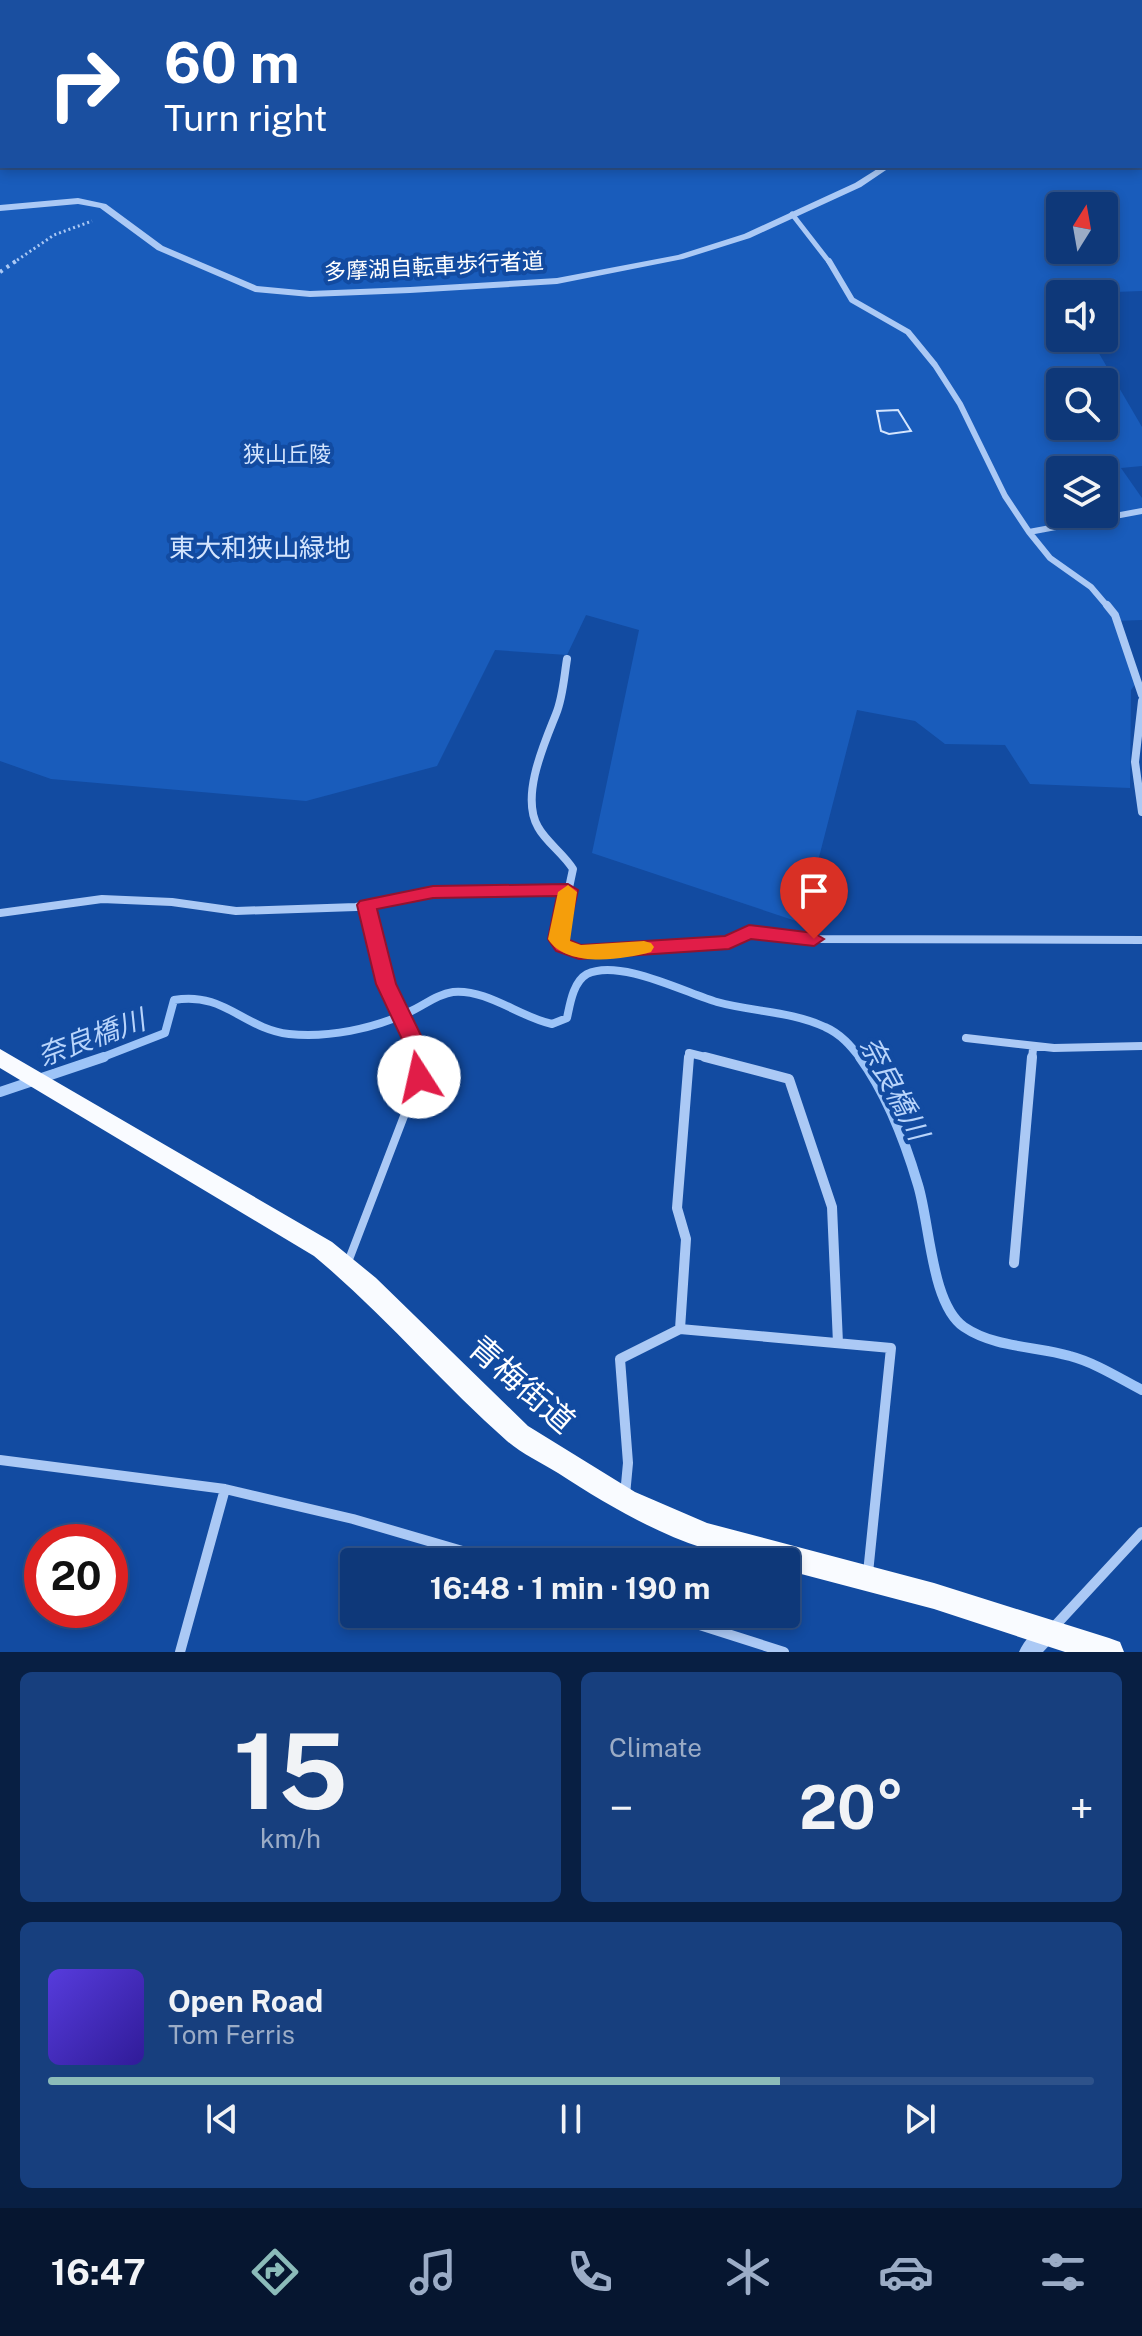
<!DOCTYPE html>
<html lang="en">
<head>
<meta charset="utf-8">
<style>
	body { margin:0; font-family:"Public Sans","Noto Sans JP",sans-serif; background:#173f7e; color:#f1f3f6; height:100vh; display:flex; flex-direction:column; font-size:30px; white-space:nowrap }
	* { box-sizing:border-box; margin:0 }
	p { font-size:26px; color:#9bacc6 }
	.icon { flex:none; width:44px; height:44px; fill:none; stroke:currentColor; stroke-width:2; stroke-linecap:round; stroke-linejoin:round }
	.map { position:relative; height:1652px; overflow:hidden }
	.sheet { display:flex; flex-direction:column; gap:20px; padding:20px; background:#081f43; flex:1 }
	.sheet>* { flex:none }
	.hud { position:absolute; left:0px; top:0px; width:1142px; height:168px; box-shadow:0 4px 12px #0003,0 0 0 2px #2e528a; background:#1a4fa0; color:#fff; overflow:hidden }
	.needle { width:52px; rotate:11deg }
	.controls { position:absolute; left:1046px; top:192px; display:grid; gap:16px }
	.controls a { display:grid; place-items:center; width:72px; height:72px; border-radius:8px; background:#0e3879; box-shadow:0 4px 12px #0003,0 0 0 2px #2e528a; font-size:40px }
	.speed { position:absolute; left:24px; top:1524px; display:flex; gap:16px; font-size:40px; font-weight:700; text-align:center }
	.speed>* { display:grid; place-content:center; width:104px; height:104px; border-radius:50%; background:#0e3879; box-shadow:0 4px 12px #0003,0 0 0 2px #2e528a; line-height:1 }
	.speed .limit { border:12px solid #d22; background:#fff; color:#111 }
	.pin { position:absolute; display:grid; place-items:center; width:68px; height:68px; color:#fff; margin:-82px -34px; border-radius:50% 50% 50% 0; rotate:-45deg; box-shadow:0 0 8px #0007 }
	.pin .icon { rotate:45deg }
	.me { position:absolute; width:88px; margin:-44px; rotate:350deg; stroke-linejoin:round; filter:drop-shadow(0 0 6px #0008) }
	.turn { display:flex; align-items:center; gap:28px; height:168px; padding:0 32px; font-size:36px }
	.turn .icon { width:104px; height:104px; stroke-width:2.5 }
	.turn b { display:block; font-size:56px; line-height:68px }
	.big { font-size:60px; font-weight:700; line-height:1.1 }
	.sheet .card { flex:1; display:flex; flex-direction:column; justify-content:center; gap:12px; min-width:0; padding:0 28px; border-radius:12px; background:#173f7e }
	.sheet .dial { align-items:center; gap:0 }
	.dial b { font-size:104px; line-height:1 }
	.song { display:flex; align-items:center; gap:24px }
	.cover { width:96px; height:96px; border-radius:12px; background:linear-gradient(135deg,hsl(250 70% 55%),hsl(250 70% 35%)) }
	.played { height:8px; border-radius:4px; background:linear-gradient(90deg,#8bbbb9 70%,#2e528a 70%) }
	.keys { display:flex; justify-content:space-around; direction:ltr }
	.heat { display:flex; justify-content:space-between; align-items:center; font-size:44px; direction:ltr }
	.sheet .tiles { flex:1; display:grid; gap:20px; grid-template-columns:1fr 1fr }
	.card:last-child { grid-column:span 2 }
	.trip { position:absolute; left:340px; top:1548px; width:460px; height:80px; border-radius:8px; background:#0e3879; box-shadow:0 4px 12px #0003,0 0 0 2px #2e528a; font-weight:700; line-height:80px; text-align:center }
	.tab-bar { display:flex; height:128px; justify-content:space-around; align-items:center; background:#061630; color:#9bacc6 }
	.tab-bar .icon { width:56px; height:56px }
	.tab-bar .on { color:#8bbbb9 }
	.tab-bar b { font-size:36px; color:#f1f3f6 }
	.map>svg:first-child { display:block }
	.green { fill:#195cbb; fill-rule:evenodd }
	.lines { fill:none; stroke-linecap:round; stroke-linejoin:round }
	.stream-far1 { stroke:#9dc4f8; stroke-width:8 }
	.stream { stroke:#9dc4f8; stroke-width:10 }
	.building { fill:#2061c0; stroke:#d4e5fe; stroke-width:2 }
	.path-far1 { stroke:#abc9f5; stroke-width:3; stroke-dasharray:2 3; stroke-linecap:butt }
	.path { stroke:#abc9f5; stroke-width:4; stroke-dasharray:3 5; stroke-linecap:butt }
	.service-far1 { stroke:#abc9f5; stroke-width:6 }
	.service { stroke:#abc9f5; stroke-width:8 }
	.minor-far3 { stroke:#abc9f5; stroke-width:5 }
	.minor-far2 { stroke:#abc9f5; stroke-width:6 }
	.minor-far1 { stroke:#abc9f5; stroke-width:8 }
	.minor { stroke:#abc9f5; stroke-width:10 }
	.tertiary { fill:#abc9f5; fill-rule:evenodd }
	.primary { fill:#f9fbff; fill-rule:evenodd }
	.route { fill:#e11d48; stroke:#92132f; stroke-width:2 }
	.slow { fill:#f59e0b }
	.labels { text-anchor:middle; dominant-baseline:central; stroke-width:8; stroke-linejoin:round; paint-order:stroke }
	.far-street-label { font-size:22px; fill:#fff; stroke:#124ba1 }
	.far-park-label { font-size:22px; fill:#d4e5fe; stroke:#124ba1 }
	.park-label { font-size:26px; fill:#d4e5fe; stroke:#124ba1 }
	.water-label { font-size:28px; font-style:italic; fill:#b8d4fb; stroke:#124ba1 }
	.near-street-label { font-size:32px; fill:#fff; stroke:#124ba1 }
</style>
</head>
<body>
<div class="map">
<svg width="1142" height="1652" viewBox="0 0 1142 1652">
	<rect width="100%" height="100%" fill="#124ba1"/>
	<!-- green -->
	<path class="green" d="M0 0H189L2 2V166H1140V2H952L1142 0V291L1060 294V338H1090L1142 427V466L1121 468 1142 498V620L1114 621 1137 682 1131 690 1130 788 1030 784 1005 745 945 744 915 721 857 710 802 923 592 853 639 630 586 615 567 655 495 650 437 766 306 801 51 779 0 761ZM1060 206H1104V250H1060ZM1060 382H1104V426H1060ZM1060 470H1104V514H1060Z
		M313 0H859L860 2H312Z"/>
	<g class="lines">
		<!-- stream-far1 -->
		<path class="stream-far1" d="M98 1059 165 1033 174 1000C224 991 244 1029 289 1034 328 1038 373 1029 409 1012 423 1006 437 994 453 992 488 989 519 1017 552 1024L567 1018C570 1004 573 982 587 974 619 958 686 993 717 1002 753 1012 791 1011 825 1027 841 1034 851 1046 861 1059"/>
		<!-- stream -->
		<path class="stream" d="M860 1057C887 1094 905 1141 918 1185 930 1224 931 1304 964 1327 995 1348 1036 1346 1070 1356 1096 1363 1119 1378 1142 1390
			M0 1092 104 1057"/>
	</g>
	<!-- building -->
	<path class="building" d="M898 410 911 431 889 434 881 431 877 411Z"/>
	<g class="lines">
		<!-- path-far1 -->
		<path class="path-far1" d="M13 263 54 235 92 221"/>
		<!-- path -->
		<path class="path" d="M0 272 16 261"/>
		<!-- service-far1 -->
		<path class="service-far1" d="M366 905 386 984 420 1059"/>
		<!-- service -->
		<path class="service" d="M348 1262 419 1077 420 1057"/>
		<!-- minor-far3 -->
		<path class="minor-far3" d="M792 214 830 263"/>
		<!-- minor-far2 -->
		<path class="minor-far2" d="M829 261 852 300 908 332 935 365 960 404 1005 496 1029 532 1050 558 1091 587 1108 607
			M1029 532 1142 511"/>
		<!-- minor-far1 -->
		<path class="minor-far1" d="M1107 605 1115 615 1142 695
			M567 659C564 677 563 697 556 714 545 742 520 796 538 827 546 842 563 853 573 869L558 939 563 946 579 952 729 942 749 932 814 939 1142 940
			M1142 701 1135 762 1142 812
			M0 913 102 899 172 902 236 911 356 907 433 892 568 890
			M966 1038 1054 1048 1142 1046
			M689 1059V1053L713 1059
			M1032 1059 1033 1049"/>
		<!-- minor -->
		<path class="minor" d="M705 1057 789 1079 832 1207 838 1343
			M1014 1263 1032 1057
			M680 1329 686 1239 677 1208 689 1057
			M0 1460 225 1489 353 1519 500 1562
			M625 1495 628 1463 620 1359 680 1329 891 1348 868 1573
			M665 1614 784 1652
			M1053 1628 1142 1532
			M180 1652 225 1489"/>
		<!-- tertiary -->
		<path class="tertiary" d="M1140 136H1142V140H1140Z
			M882 166H892L861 187 750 238 683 259 557 284 410 293 310 297 255 292 157 250 100 208 78 204 0 211V205L78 198 106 204 163 246 257 286 310 291 410 287 557 278 678 255 744 234 855 183Z
			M1049 1621 1056 1624 1059 1631 1056 1638 1043 1652H1019C1024 1640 1037 1626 1049 1621Z"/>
		<!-- primary -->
		<path class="primary" d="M0 1049 332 1242 376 1278 528 1426 635 1492 707 1523 934 1583 1109 1638 1120 1642 1124 1652H1065L934 1609 786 1570V1562C703 1562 626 1517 558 1473 541 1463 521 1453 507 1441 440 1382 383 1313 314 1256L0 1068Z"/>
	</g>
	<!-- route -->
	<path class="route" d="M568 884 578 890 567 939 581 945 725 936 749 925 814 933 824 939 814 946 751 939 729 949 579 959 556 951 548 939 557 896 433 898 377 909 396 984 430 1054 426 1082H411L409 1054 376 984 357 905 360 901 433 886Z"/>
	<!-- slow -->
	<path class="slow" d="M568 885 577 892 570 941 581 945 644 941 651 943 654 947 651 952C622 960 566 968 548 939L558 892Z"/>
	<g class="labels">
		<!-- far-street labels -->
		<g class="far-street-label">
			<text transform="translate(434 266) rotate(-3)">多摩湖自転車歩行者道</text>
		</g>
		<!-- far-park labels -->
		<g class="far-park-label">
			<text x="287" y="454">狭山丘陵</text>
		</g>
		<!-- park labels -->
		<g class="park-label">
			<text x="260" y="547">東大和狭山緑地</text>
		</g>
		<!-- water labels -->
		<g class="water-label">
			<text transform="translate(91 1037) rotate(-20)">奈良橋川</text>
			<text transform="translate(895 1088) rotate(62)">奈良橋川</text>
		</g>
		<!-- near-street labels -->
		<g class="near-street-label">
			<text transform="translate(522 1384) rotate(41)">青梅街道</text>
		</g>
	</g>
</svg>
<div class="controls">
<a><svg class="needle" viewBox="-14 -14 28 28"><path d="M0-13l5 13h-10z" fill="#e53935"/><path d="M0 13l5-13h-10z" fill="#9bacc6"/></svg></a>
<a><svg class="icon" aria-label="sound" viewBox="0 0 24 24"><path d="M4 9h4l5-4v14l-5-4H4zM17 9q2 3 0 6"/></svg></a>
<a><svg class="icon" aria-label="search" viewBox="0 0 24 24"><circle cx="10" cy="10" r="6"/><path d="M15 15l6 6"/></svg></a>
<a><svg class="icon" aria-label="layers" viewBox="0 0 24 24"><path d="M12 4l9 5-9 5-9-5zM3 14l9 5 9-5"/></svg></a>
</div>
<div class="speed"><div class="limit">20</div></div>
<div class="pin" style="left:814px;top:939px;background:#d93025"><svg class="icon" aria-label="arrive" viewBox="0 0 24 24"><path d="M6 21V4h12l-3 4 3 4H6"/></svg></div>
<svg class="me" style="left:419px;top:1077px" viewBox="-20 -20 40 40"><circle r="19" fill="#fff"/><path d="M0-13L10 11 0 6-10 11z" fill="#e11d48"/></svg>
<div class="trip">16:48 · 1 min · 190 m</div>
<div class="hud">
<div class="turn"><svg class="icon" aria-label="right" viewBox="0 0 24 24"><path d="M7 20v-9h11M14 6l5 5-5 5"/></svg><div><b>60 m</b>Turn right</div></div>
</div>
</div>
<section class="sheet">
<div class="tiles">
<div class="card dial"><b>15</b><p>km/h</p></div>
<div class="card"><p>Climate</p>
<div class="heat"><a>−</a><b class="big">20°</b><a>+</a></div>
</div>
<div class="card">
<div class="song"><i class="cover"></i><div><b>Open Road</b><p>Tom Ferris</p></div></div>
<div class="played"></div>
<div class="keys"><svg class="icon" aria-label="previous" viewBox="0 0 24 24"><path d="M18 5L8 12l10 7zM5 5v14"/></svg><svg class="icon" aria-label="pause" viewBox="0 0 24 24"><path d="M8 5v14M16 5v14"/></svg><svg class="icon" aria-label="next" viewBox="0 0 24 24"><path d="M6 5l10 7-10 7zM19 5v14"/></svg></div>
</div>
</div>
</section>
<nav class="tab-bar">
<b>16:47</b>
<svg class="icon on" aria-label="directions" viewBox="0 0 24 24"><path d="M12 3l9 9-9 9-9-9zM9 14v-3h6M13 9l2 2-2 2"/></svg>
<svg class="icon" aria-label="music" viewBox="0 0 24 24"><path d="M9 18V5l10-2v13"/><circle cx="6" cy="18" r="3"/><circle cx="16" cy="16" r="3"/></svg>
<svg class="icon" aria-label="phone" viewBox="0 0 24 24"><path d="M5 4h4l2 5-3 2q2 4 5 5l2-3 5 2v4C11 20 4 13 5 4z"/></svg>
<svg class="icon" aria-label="climate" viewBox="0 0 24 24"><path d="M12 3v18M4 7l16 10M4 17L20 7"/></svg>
<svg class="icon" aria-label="car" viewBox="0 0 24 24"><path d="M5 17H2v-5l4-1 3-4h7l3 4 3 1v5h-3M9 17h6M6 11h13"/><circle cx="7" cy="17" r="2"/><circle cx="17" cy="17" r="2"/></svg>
<svg class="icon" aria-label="filters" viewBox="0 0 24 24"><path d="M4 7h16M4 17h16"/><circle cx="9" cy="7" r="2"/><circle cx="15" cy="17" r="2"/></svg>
</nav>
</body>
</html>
